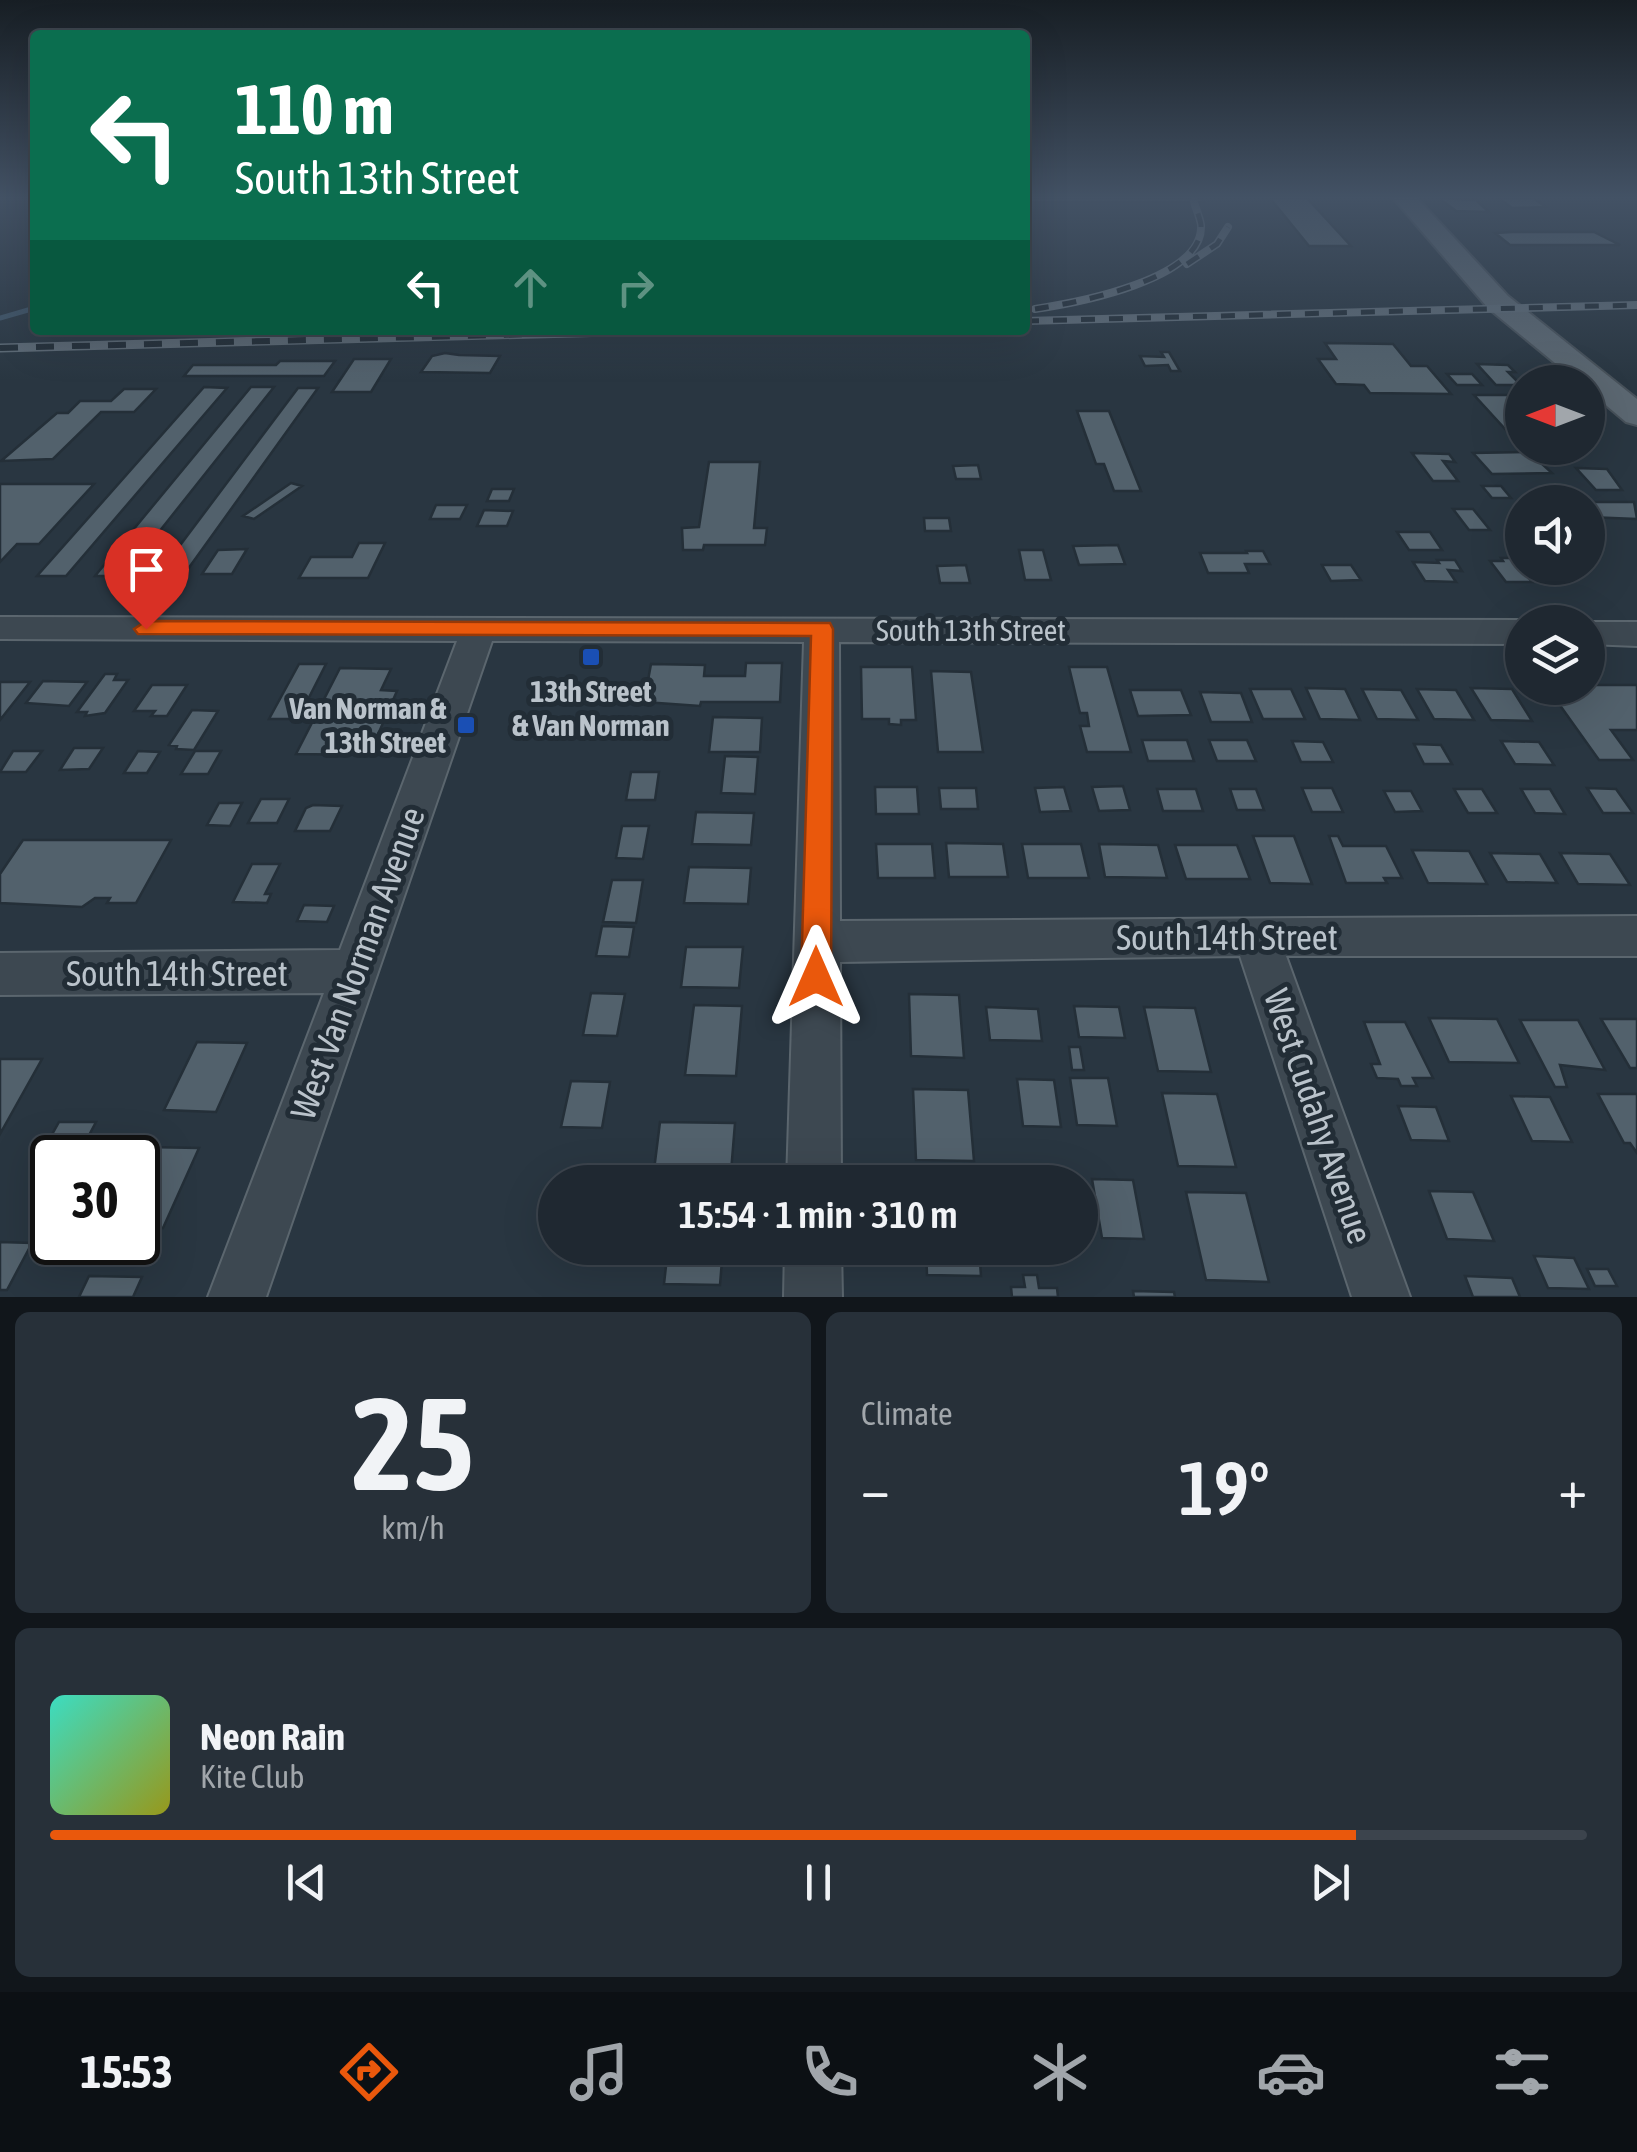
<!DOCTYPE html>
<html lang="en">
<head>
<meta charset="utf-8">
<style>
	body { margin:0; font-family:"Asap Condensed",sans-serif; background:#273039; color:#f1f3f6; height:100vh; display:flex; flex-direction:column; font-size:38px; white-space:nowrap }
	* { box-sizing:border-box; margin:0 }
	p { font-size:32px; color:#a1a6ab }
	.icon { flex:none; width:55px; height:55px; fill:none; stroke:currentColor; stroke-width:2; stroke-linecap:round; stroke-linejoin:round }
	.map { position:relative; height:1297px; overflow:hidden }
	.drawer { display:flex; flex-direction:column; gap:15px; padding:15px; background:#11161b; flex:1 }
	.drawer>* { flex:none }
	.guide { position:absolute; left:30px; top:30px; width:1000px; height:305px; border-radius:10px; box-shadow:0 10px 40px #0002,0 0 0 2px #3c444d; background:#0b6e4f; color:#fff; overflow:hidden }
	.needle { width:65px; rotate:270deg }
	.fabs { position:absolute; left:1505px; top:365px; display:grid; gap:20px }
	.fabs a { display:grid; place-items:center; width:100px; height:100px; border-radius:50%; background:#1f2831; box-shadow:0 10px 40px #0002,0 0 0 2px #3c444d; font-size:50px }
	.speed { position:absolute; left:30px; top:1135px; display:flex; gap:20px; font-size:50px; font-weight:700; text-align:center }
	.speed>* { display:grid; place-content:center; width:130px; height:130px; border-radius:50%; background:#1f2831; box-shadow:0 10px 40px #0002,0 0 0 2px #3c444d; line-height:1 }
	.speed .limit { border:5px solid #111; border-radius:15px; background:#fff; color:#111 }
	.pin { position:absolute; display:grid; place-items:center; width:85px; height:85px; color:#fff; margin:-102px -42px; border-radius:50% 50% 50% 0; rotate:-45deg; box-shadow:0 0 10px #0007 }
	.pin .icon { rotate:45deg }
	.me { position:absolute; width:110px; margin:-55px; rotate:0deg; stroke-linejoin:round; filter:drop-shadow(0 0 8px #0008) }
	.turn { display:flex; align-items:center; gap:35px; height:210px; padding:0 40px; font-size:45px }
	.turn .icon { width:130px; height:130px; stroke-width:2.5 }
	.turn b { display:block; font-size:70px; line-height:85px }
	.lanes { display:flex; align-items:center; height:95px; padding:0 40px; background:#0003; justify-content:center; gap:50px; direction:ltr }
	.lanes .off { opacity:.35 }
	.big { font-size:75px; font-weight:600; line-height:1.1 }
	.drawer .card { flex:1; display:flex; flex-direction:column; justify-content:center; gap:15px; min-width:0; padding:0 35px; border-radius:15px; background:#273039 }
	.drawer .dial { align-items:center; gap:0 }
	.dial b { font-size:130px; line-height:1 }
	.song { display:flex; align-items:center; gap:30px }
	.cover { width:120px; height:120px; border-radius:15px; background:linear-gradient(135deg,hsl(170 70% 55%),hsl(60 70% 35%)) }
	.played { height:10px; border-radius:5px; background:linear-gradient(90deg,#ea580c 85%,#3c444d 85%) }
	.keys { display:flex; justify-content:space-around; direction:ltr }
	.heat { display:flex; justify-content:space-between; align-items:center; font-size:55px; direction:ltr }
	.drawer .tiles { flex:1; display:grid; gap:15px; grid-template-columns:1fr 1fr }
	.card:last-child { grid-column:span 2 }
	.trip { position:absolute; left:538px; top:1165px; width:560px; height:100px; border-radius:50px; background:#1f2831; box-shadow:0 10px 40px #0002,0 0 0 2px #3c444d; font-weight:600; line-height:100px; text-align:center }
	.tabs { display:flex; height:160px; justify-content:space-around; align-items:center; background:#0c1014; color:#a1a6ab }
	.tabs .icon { width:70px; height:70px }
	.tabs .active { color:#ea580c }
	.tabs b { font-size:45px; color:#f1f3f6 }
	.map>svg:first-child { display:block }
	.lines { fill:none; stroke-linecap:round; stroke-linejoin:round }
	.stream { stroke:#405669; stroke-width:5 }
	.building { fill:#52616c; stroke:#242f38; stroke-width:2.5 }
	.minor-casing { stroke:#5b666e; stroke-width:4 }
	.major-casing { stroke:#47515a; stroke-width:4 }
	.minor { fill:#3d4851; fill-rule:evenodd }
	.major { fill:#5b6771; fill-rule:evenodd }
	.rail-far1-casing { stroke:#5f6c77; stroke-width:8 }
	.rail-casing { stroke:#5f6c77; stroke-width:9 }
	.rail-far1 { stroke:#222d36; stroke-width:5; stroke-dasharray:14; stroke-linecap:butt }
	.rail { stroke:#222d36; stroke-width:6; stroke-dasharray:18; stroke-linecap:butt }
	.route { fill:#ea580c; stroke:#983908; stroke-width:2.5 }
	.transit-dot { fill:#1a4fb4; stroke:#222d36; stroke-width:4 }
	.labels { text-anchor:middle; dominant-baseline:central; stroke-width:10; stroke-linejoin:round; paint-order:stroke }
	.street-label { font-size:30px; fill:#bac3cb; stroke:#222d36 }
	.poi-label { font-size:30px; font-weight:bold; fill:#bac3cb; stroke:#222d36 }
	.near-street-label { font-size:35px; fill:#bac3cb; stroke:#222d36 }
</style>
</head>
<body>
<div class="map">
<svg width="1637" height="1297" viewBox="0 0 1637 1297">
	<rect width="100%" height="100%" fill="#293641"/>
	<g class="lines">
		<!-- stream -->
		<path class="stream" d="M0 318 35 308"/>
	</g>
	<!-- building -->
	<path class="building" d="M1025 198H1201L1204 202H1025Z
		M1270 198H1307L1351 246H1309Z
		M1439 198 1476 200 1489 212 1456 211Z
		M1499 198H1533L1546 207 1512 208Z
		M1512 232H1594L1620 245H1510L1495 233Z
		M1325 343 1393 344 1411 366H1427L1451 394 1370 393 1364 385 1336 384 1318 359H1336Z
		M1161 352H1169L1180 371H1171L1168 365 1145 366 1140 356 1164 357Z
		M445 353 459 355 500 356 490 373 421 372 432 356Z
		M354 359H391L371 392H332Z
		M280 361H335L324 376H184L193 365H276Z
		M1477 364 1508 365 1515 372H1508L1521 385H1496Z
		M1447 374H1472L1482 385H1457Z
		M204 387 227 388 66 576H37Z
		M251 387H274L124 576H95Z
		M298 388H318L183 576H157Z
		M124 389H156L134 412H101L53 459 1 461 57 413H68L80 401H111Z
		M1474 395H1522V442H1517Z
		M1077 411H1109L1141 491H1114L1104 464H1096Z
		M1529 452 1552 473 1492 474 1473 453Z
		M1412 453 1449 454 1455 462 1443 461 1458 481H1433Z
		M709 462H760L754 528H767L765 545H704L703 550H683L682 528 699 527Z
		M978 465 981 479H956L953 466Z
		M1576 468 1607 469 1622 490H1596Z
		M291 483 302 486 254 519 243 516Z
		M0 484H94L39 544H17L0 562Z
		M1482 486H1501L1511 498H1492Z
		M492 489H514L509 501H487Z
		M1571 502H1634L1637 519 1588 517V502Z
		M436 505H467L460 519H430Z
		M1453 509H1473L1490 530H1469Z
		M484 510 513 511 507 526H477Z
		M924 518H949L951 531H925Z
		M1397 532H1430L1442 550H1409Z
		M359 543H385L368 578H299L311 557H352Z
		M1118 545 1125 564 1079 565 1073 546Z
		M247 549 232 574H202L218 550Z
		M1019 550H1043L1051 580H1025Z
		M1246 551H1263L1270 564H1245L1249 573H1208L1200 553H1247Z
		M1501 558H1514L1532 582H1506L1490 561H1503Z
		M1437 560H1455L1462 571 1448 570 1456 582 1425 581 1413 562 1439 563Z
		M966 565 970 583H940L937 566Z
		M1322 565H1351L1361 580 1331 581Z
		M746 663H782L780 702H701L700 706 644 702 651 664 705 665 704 676H745Z
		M299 664H326L298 719H269Z
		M861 667H912L916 720H901V725L889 724V719H862Z
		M1069 667H1107L1131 752H1087L1080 726H1089L1087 713H1080Z
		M340 668 391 669 381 690 397 691 369 755 296 754Z
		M931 671 971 672 983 752H938Z
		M105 674H117L114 680H128L105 713 85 716 87 712H77Z
		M43 681 87 682 69 706 26 703Z
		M0 682H30L0 720Z
		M152 685H187L167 716H151L155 711H134Z
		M1588 685H1637V730H1611L1633 760H1599L1549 690H1579L1577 688Z
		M1306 688 1345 689 1360 720 1320 719Z
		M1471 688 1512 689 1532 721 1491 720Z
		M1250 689H1291L1305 719H1263Z
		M1362 689 1401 690 1418 720 1377 719Z
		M1417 689 1456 690 1474 720 1434 719Z
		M1130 690H1181L1191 715 1138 716Z
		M1200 692 1241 693 1252 722H1211Z
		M192 710 218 711 194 750 176 749 177 746 169 745Z
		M713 717 762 718 760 752H709Z
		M1142 740H1187L1194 761H1148Z
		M1209 740H1247L1256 761H1217Z
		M1292 741 1323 742 1333 762H1301Z
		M1501 741 1539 742 1554 765 1515 764Z
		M1414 744 1441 745 1452 764H1424Z
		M74 748H103L89 769 60 770Z
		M13 751H42L26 772H0Z
		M138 751 160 752 147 773H124Z
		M195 751H221L208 774H181Z
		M725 756 758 757 755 794 721 793Z
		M631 772H659L655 800H626Z
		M1123 786 1130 810 1099 811 1092 787Z
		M875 787H917L919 814H876Z
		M1064 787 1071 811 1040 812 1035 788Z
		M939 788H976L978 809H941Z
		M1302 788H1332L1343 812H1312Z
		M1587 788 1616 789 1633 813H1603Z
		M1157 789H1196L1203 811H1163Z
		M1230 789H1256L1264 810H1237Z
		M1454 789H1482L1497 813H1468Z
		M1521 789H1550L1565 814 1535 813Z
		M1384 791H1411L1422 811 1395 812Z
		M261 799H289L277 823H248Z
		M219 803H242L230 826 207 825Z
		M313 805 342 806 330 831H295L306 808Z
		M696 812 754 813 751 845 692 844Z
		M622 826H649L643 859 616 858Z
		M1253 836H1294L1312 884 1270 883Z
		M1329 836H1338L1343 846H1386L1402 878H1384L1387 883H1346Z
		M23 840H171L136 903H107L110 898H95L82 907 0 903V874Z
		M946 843 1003 844 1008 877H949Z
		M876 844H932L935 878H878Z
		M1022 844H1081L1089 878H1028Z
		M1099 844 1158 845 1167 878 1105 877Z
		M1175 845H1237L1250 879H1186Z
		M1412 850 1469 851 1487 884 1428 883Z
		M1490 853 1540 854 1557 883 1507 882Z
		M1560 853 1610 854 1630 885 1578 884Z
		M252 864H280L265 894H271L267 903 233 902Z
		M689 867 751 868 748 904 684 903Z
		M612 880H643L636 923 603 922Z
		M304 905 334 906 327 922 297 921Z
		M602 926 634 927 629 957 596 956Z
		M686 947H743L739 988 681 987Z
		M591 993 625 994 617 1036 583 1035Z
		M909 994 959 995 964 1058 911 1056Z
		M694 1005 742 1006 736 1076 685 1075Z
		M1074 1006 1119 1007 1125 1038 1079 1037Z
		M986 1007 1038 1009 1042 1041 990 1040Z
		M1144 1007 1195 1008 1211 1072 1158 1071Z
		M1429 1018 1497 1019 1519 1063 1449 1062Z
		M1601 1019H1637V1068H1630Z
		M1520 1020H1578L1605 1070 1560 1065 1567 1087H1555Z
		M1364 1022H1405L1433 1078H1413L1417 1086H1401L1398 1079 1377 1078 1371 1064H1380Z
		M197 1042 247 1043 216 1112 164 1110Z
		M1069 1047H1080L1084 1070H1072Z
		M0 1059H42L0 1134Z
		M1070 1078H1108L1117 1126 1077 1125Z
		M1017 1079 1054 1080 1061 1127 1023 1126Z
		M571 1081 610 1082 602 1128 561 1127Z
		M913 1089 968 1090 974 1161 916 1160Z
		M1162 1093 1217 1094 1236 1167 1178 1166Z
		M1598 1094H1637V1153L1630 1143H1624Z
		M1511 1096 1550 1097 1572 1142 1532 1141Z
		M1398 1106 1436 1107 1449 1141 1411 1140Z
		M59 1122H96L77 1158H52V1172H31Z
		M660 1122 735 1123 731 1172 654 1170Z
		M147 1147 199 1148 163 1228 138 1227V1166Z
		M1092 1179 1133 1180 1144 1239 1102 1238Z
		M1429 1191 1473 1192 1494 1241 1447 1239Z
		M1186 1192 1246 1193 1269 1282 1206 1280Z
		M0 1242 32 1243 7 1290H0Z
		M668 1248H723L720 1285 664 1284Z
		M926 1248H979L981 1276 927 1275Z
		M1534 1256 1574 1258 1589 1289 1548 1288Z
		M1587 1269H1608L1617 1286H1595Z
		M1023 1275H1037L1039 1288H1057L1058 1297H1012L1011 1287H1025Z
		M89 1276 142 1277 133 1297H79Z
		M1465 1276 1512 1278 1520 1297H1473Z
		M1133 1291 1174 1292 1175 1297H1134Z"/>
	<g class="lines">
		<!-- minor casing -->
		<g class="minor-casing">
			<path id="minor" d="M0 617 1522 620 1529 622H1522V644L839 642 840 921 1637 916V956H1286L1410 1297H1352L1240 956 840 962 841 1182H787L804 642 492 641 266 1297H208L324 993 0 995V953L340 950 457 641 0 639Z
				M1584 622H1637V646L1588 644V622Z
				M785 1248H841L842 1297H784Z"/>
		</g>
		<!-- major casing -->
		<g class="major-casing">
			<path id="major" d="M1393 198H1417L1508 296 1637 399V425L1626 422 1588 390V382H1578L1488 308Z"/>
		</g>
		<!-- minor -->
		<use href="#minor" class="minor"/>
		<!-- major -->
		<use href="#major" class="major"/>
		<!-- rail-far1 casing -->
		<g class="rail-far1-casing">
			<path id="rail-far1" d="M1187 264 1217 244 1228 227
				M1035 309C1075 303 1204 280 1201 225 1200 218 1196 209 1194 202
				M1025 321 1637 305
				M616 332 686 330"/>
		</g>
		<!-- rail casing -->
		<g class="rail-casing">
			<path id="rail" d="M0 348 686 330"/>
		</g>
		<!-- rail-far1 -->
		<use href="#rail-far1" class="rail-far1"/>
		<!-- rail -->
		<use href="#rail" class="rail"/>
	</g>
	<!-- sky -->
	<linearGradient id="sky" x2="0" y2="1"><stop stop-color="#171e24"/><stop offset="0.52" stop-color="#435265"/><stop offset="1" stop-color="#435265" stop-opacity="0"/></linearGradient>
	<rect width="1637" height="380" fill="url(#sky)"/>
	<!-- route -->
	<path class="route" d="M146 621 830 623 833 629 831 977 827 987 816 991 805 987 801 977 811 636 138 634 134 629Z"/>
	<!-- markers -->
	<g class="transit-dot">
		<rect x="581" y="647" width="20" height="20" rx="5"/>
		<rect x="456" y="715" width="20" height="20" rx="5"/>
	</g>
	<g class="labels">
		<!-- street labels -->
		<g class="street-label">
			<text x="971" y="630">South 13th Street</text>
		</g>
		<!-- poi labels -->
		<g class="poi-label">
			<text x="591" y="691">13th Street<tspan x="591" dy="34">&amp; Van Norman</tspan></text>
			<text x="446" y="708" text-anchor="end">Van Norman &amp;<tspan x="446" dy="34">13th Street</tspan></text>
		</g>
		<!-- near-street labels -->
		<g class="near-street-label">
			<text x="1227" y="937">South 14th Street</text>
			<text transform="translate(357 963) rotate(-70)">West Van Norman Avenue</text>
			<text x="177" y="973">South 14th Street</text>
			<text transform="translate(1319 1116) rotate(71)">West Cudahy Avenue</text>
		</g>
	</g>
</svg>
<div class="fabs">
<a><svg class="needle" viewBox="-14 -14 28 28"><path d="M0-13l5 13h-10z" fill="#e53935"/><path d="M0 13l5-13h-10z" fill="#a1a6ab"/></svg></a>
<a><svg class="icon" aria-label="sound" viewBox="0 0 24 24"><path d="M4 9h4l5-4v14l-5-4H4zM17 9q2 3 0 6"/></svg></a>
<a><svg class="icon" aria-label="layers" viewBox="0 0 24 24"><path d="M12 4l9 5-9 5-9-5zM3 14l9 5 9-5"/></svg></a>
</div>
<div class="speed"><div class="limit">30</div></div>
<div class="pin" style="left:146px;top:629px;background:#d93025"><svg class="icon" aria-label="arrive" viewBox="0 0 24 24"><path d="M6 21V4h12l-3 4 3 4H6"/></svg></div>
<svg class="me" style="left:816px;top:977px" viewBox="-20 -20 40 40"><path d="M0-17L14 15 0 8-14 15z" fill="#ea580c" stroke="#fff" stroke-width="4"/></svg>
<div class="trip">15:54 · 1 min · 310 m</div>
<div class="guide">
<div class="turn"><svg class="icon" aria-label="left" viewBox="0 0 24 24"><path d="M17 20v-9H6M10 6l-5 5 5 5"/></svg><div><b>110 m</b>South 13th Street</div></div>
<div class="lanes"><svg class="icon" aria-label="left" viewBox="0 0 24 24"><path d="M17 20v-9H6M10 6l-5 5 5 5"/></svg><svg class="icon off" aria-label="ahead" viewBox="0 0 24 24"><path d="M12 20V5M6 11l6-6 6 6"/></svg><svg class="icon off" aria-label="right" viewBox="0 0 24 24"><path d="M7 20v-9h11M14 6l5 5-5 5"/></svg></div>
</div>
</div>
<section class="drawer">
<div class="tiles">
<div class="card dial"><b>25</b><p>km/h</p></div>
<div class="card"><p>Climate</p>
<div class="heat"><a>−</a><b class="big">19°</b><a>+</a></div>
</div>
<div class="card">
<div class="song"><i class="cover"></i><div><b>Neon Rain</b><p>Kite Club</p></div></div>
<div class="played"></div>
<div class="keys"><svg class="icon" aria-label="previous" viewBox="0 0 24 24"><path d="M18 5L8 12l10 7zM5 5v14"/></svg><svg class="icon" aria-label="pause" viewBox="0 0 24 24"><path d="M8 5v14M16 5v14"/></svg><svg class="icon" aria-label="next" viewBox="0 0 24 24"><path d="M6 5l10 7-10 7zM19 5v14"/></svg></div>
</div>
</div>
</section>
<nav class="tabs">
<b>15:53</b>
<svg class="icon active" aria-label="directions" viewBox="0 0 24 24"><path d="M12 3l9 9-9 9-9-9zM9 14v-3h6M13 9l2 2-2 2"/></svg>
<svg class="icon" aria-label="music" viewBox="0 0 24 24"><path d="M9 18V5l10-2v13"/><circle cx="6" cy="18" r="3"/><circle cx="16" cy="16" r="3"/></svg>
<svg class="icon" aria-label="phone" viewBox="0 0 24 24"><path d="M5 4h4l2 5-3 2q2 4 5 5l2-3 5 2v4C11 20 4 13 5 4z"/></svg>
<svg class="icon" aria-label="climate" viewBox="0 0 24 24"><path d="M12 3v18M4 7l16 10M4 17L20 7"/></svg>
<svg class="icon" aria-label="car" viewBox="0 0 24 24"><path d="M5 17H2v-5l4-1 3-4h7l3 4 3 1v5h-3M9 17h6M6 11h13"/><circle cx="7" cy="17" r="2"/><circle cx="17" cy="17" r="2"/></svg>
<svg class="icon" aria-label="filters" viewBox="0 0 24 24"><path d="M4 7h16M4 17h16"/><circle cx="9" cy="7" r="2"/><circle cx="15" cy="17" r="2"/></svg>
</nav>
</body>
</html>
